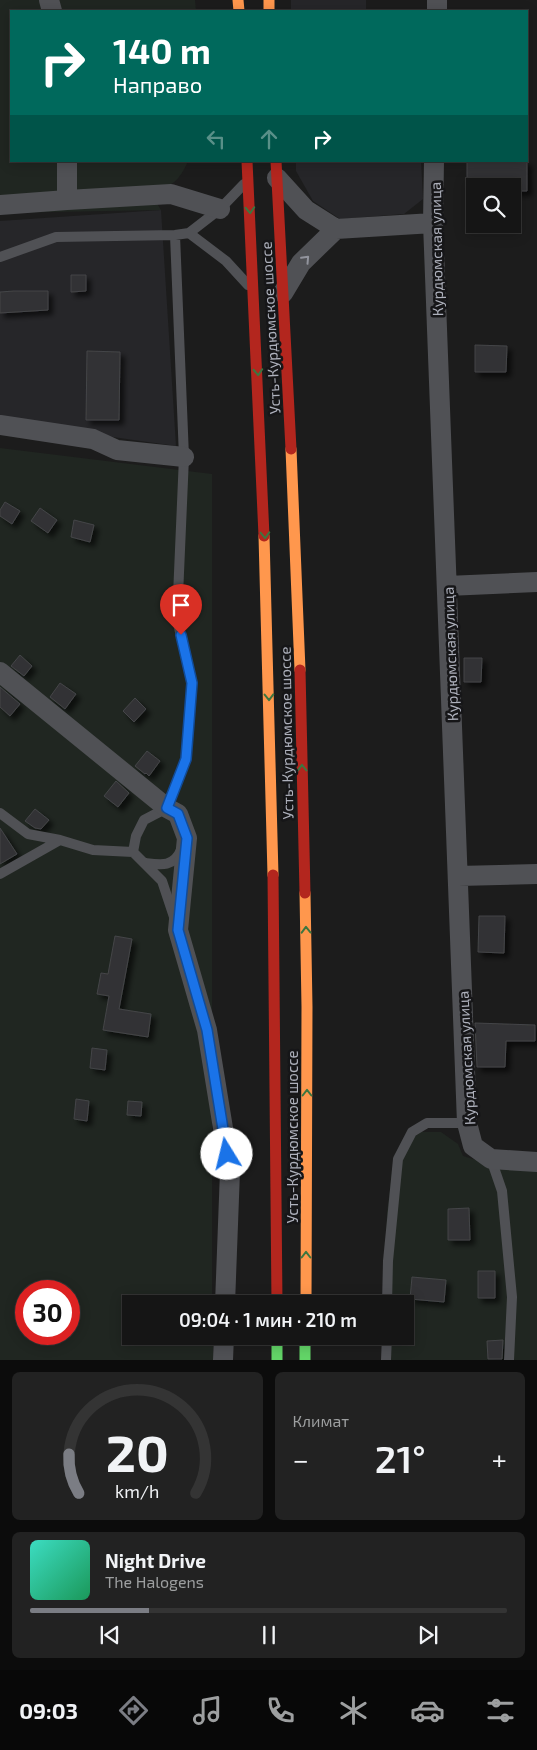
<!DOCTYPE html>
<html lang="ru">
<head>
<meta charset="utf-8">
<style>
	body { margin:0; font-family:"Exo 2",sans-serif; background:#222; color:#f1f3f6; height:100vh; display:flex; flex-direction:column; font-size:19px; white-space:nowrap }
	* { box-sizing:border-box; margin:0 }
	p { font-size:16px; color:#9d9fa0 }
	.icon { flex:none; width:28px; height:28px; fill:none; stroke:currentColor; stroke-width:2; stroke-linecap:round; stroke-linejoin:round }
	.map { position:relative; height:1360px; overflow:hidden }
	.side { display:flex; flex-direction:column; gap:12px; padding:12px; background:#0c0c0c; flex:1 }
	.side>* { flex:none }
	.guide { position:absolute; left:10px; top:10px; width:518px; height:152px; border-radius:0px; box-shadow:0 2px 12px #0003,0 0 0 1px #343434; background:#00695c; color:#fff; overflow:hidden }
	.controls { position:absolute; left:466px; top:178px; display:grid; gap:10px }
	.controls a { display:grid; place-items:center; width:55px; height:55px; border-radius:0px; background:#151515; box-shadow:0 2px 12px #0003,0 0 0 1px #343434; font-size:25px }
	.speed { position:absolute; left:15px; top:1280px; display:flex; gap:10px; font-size:25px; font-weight:700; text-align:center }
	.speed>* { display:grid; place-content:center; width:65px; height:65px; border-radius:50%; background:#151515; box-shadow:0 2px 12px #0003,0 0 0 1px #343434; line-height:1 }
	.speed .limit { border:8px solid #d22; background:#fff; color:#111 }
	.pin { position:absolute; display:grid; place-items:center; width:42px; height:42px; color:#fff; margin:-51px -21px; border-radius:50% 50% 50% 0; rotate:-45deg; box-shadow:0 0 5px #0007 }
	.pin .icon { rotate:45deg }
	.me { position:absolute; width:55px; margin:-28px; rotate:351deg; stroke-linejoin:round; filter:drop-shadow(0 0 4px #0008) }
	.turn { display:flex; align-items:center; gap:18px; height:105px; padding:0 20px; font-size:22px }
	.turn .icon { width:65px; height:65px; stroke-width:2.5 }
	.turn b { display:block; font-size:35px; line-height:42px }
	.lanes { display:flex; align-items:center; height:48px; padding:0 20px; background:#0003; justify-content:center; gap:25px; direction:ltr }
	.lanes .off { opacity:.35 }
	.big { font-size:38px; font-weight:600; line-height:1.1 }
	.side .card { flex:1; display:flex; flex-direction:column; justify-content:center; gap:8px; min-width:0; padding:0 18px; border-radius:8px; background:#222 }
	.side .dial { align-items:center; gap:0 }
	.dial svg { height:130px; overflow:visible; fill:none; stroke:#343434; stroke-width:7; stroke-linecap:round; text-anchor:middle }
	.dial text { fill:#f1f3f6; stroke:none }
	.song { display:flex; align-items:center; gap:15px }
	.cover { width:60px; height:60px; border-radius:8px; background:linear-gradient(135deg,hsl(170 70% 55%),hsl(150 70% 35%)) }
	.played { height:5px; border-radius:2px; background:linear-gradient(90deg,#7b7d84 25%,#343434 25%) }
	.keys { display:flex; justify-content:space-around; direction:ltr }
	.heat { display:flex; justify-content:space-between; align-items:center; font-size:28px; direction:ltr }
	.side .tiles { flex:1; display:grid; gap:12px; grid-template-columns:1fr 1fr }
	.card:last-child { grid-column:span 2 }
	.trip { position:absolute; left:122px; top:1295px; width:292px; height:50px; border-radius:0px; background:#151515; box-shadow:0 2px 12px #0003,0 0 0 1px #343434; font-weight:600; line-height:50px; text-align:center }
	.tab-bar { display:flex; height:80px; justify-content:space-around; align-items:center; background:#080808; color:#9d9fa0 }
	.tab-bar .icon { width:35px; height:35px }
	.tab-bar .current { color:#7b7d84 }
	.tab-bar b { font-size:22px; color:#f1f3f6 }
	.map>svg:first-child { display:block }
	.built { fill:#262629 }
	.green { fill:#202621; fill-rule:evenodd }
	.building { fill:#333334; stroke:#444548; filter:url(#shadow) }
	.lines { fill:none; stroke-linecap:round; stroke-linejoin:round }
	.lane { stroke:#505155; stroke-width:10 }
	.street { stroke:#505155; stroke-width:20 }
	.fast { stroke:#63d668; stroke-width:11 }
	.slow { stroke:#ff974d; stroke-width:11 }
	.jam { stroke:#b3261e; stroke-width:11 }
	.oneway { stroke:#3c7640 }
	.oneway2 { stroke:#92949d }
	.route-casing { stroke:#114b97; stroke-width:12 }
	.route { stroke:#1a73e8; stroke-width:9 }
	.labels { text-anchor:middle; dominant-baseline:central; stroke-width:5; stroke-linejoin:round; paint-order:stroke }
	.street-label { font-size:15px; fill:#aeb1bc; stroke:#161618 }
</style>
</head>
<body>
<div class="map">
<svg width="537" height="1360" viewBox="0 0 537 1360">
	<defs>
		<filter id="shadow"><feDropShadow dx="4.5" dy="4.5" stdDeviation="2.5" flood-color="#0009"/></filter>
	</defs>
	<rect width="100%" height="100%" fill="#1c1c1c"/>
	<!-- built -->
	<path class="built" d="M291 0H366V11H291Z
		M296 161H421L423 199 404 214 340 219 313 201 296 171Z
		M161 210 176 446 0 421V221Z"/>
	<!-- green -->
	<path class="green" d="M0 0H195L196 11H11V161H188C179 182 171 187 150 192L161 210 0 213Z
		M0 448 212 474V1304H131V1336H213V1360H0ZM26 1291H69V1334H26Z
		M409 1132H441L458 1144 463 1156 503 1168 537 1169V1360H382L383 1336H406V1304H384L387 1212 393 1165Z"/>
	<!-- building -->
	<path class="building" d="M467 161H527V191H512V186H467Z
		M71 275H86V291L71 292Z
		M14 291H48V310L0 313V292Z
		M475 345 507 346 506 372H475Z
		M87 351 120 352 119 420H86Z
		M5 502 20 511 12 524 0 516V510Z
		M40 508 57 520 48 533 31 521Z
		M74 520 94 525 90 542 71 537Z
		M20 655 32 666 24 676 11 666Z
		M464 658H482L481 682H464Z
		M60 683 76 694 65 709 50 697Z
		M0 687 20 704 10 716 0 707Z
		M135 698 146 709 134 722 123 711Z
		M147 751 160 761 149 776 146 773 145 774 135 766Z
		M116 781 129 793 118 807 104 796Z
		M35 809 49 820 41 829 35 828 25 821Z
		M0 828 17 854 0 864Z
		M479 916H505L504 953 478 952Z
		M115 936 132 939 119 1009 151 1014 148 1037 103 1030 109 996 97 994 101 973 108 974Z
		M475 1023 535 1025V1041H506L505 1067H477Z
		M92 1048 107 1050 105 1070 90 1068Z
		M76 1099 89 1101 87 1121 74 1119Z
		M128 1101 142 1102 141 1116 127 1115Z
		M469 1208 470 1240H448V1209Z
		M478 1271H495V1298H478Z
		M412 1277 446 1280 444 1302 410 1299Z
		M503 1340 502 1359H488L487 1341Z"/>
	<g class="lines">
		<!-- lane -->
		<path class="lane" d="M189 233 220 209 244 184
			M0 257 56 237 175 235 189 233 226 261 248 285
			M0 813 28 834 60 840 93 850 133 852 162 881 175 920
			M133 852 136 836 144 820 167 808 186 759 192 683 177 619 184 457 175 235
			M146 863C161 865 174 867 181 850
			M0 874 60 840
			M491 1159 502 1191 512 1297 509 1360
			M387 1304 388 1261 398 1159 412 1132 427 1123H467
			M386 1360 387 1336"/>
		<!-- street -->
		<path class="street" d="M49 0 52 11
			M437 11V0
			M434 161 433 223 467 1123 473 1146 491 1159 537 1162
			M277 178 306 210 336 229 433 223
			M67 200V161
			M0 205 67 200 171 194 220 209
			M283 293 301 263 336 229
			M0 425 93 439 117 450 184 457
			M447 586 537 582
			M0 672 167 808 178 814 187 838 178 930 207 1030 230 1171 225 1304
			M458 876 537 874
			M223 1360 224 1336"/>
		<!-- fast -->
		<path class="fast" d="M277 1336V1360
			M305 1336V1360"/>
		<!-- slow -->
		<path class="slow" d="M238 0 239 11
			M269 0V11
			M291 449 300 670
			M264 536 273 875
			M305 893 307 1007 306 1304"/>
		<!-- jam -->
		<path class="jam" d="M247 161 264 536
			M276 161 291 449
			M300 670 305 893
			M273 875 277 1304"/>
	</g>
	<!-- one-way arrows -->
	<defs><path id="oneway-chevron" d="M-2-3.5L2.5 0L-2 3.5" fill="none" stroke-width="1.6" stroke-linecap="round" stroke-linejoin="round" transform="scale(1.25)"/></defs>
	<g class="oneway">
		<use href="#oneway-chevron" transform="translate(250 210) rotate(87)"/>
		<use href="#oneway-chevron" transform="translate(258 372) rotate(87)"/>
		<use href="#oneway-chevron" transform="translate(265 535) rotate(88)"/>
		<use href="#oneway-chevron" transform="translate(269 697) rotate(89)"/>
		<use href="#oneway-chevron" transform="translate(302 768) rotate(-91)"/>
		<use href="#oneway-chevron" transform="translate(306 930) rotate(-91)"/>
		<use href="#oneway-chevron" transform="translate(307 1093) rotate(-90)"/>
		<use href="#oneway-chevron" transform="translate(306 1255) rotate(-90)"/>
	</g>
	<use class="oneway2" href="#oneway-chevron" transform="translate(306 259) rotate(-47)"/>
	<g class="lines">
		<!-- route casing -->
		<g class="route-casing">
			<path id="route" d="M181 635 192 683 186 759 167 808 178 814 187 838 178 930 207 1030 227 1154"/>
		</g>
		<!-- route -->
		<use href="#route" class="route"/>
	</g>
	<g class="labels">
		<!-- street labels -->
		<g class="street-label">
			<text transform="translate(436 249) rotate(-91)">Курдюмская улица</text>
			<text transform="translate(270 328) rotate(-93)">Усть-Курдюмское шоссе</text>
			<text transform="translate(450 654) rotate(-92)">Курдюмская улица</text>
			<text transform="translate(286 733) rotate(-91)">Усть-Курдюмское шоссе</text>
			<text transform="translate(466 1058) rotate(-93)">Курдюмская улица</text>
			<text transform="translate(292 1137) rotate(-90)">Усть-Курдюмское шоссе</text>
		</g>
	</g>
</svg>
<div class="controls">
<a><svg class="icon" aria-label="search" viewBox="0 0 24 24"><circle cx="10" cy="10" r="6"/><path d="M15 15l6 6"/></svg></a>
</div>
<div class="speed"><div class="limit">30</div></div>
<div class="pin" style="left:181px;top:635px;background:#d93025"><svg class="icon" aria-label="arrive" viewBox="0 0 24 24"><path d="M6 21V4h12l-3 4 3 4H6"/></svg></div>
<svg class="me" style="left:227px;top:1154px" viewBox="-20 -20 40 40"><circle r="19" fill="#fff"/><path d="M0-13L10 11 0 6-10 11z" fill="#1a73e8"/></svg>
<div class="trip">09:04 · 1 мин · 210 m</div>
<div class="guide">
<div class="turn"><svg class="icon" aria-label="right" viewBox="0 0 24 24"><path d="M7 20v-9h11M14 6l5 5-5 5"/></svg><div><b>140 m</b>Направо</div></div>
<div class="lanes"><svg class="icon off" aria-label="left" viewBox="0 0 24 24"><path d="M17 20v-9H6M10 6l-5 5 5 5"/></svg><svg class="icon off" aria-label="ahead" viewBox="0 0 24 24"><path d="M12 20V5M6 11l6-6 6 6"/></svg><svg class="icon" aria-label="right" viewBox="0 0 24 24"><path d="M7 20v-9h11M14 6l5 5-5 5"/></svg></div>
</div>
</div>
<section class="side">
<div class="tiles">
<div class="card dial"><svg viewBox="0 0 100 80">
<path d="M14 69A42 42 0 1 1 86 69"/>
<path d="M14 69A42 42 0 0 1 8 45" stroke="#7b7d84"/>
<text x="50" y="56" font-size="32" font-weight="700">20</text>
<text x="50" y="72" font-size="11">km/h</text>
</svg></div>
<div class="card"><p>Климат</p>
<div class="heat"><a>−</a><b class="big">21°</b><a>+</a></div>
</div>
<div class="card">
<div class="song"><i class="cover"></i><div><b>Night Drive</b><p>The Halogens</p></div></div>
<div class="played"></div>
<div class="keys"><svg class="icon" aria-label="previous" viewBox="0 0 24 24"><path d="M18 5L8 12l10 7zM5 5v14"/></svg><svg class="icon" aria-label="pause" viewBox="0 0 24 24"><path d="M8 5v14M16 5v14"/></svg><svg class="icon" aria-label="next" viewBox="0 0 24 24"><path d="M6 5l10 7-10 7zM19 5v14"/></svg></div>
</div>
</div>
</section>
<nav class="tab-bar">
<b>09:03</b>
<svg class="icon current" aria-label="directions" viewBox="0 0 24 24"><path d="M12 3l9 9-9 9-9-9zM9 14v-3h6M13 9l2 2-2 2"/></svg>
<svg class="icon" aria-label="music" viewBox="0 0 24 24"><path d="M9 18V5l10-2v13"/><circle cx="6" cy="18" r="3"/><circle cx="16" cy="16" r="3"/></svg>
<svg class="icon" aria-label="phone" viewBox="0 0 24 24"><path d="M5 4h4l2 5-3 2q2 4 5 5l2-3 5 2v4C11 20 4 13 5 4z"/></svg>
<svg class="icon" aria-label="climate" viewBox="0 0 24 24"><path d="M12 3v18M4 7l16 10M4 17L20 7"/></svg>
<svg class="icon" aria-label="car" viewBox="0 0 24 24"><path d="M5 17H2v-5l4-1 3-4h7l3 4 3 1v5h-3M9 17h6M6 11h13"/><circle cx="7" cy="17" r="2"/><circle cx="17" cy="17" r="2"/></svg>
<svg class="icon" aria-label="filters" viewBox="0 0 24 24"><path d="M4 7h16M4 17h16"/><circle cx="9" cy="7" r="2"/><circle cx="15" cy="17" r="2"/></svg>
</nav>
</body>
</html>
